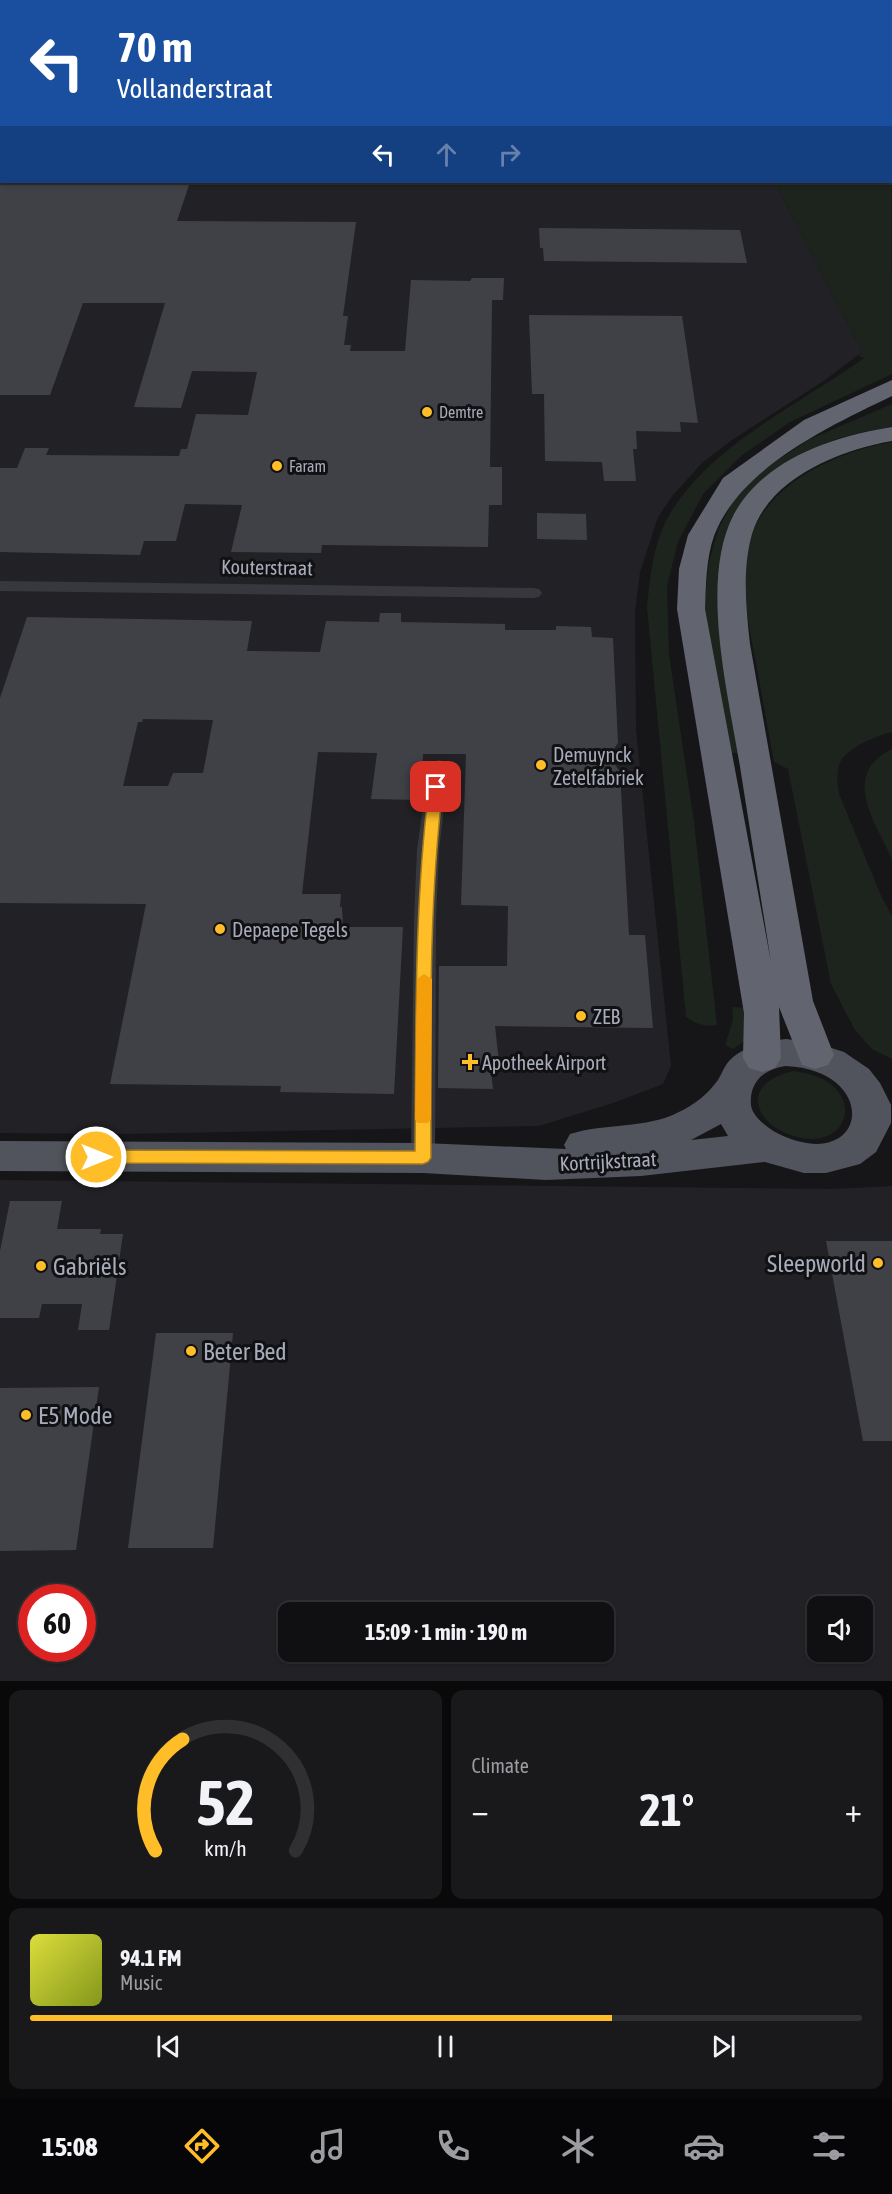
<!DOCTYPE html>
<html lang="en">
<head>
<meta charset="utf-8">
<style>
	body { margin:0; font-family:"Asap Condensed",sans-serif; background:#19191c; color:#f1f3f6; height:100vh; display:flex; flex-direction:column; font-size:22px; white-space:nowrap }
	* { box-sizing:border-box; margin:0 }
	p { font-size:20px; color:#9c9da0 }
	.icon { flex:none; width:33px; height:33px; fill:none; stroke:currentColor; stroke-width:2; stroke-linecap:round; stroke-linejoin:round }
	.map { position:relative; height:1681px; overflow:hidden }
	.sheet { display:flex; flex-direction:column; gap:9px; padding:9px; background:#09090a; flex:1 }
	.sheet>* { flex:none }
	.hud { position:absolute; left:0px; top:0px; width:892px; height:183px; box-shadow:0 2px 4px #0004,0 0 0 2px #303033; background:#1a4fa0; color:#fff; overflow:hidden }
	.controls { position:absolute; left:807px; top:1596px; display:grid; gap:12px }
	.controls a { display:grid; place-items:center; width:66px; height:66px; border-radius:12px; background:#101013; box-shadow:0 2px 4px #0004,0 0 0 2px #303033; font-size:30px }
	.speed { position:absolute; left:18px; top:1584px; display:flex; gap:12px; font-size:30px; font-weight:700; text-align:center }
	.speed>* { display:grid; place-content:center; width:78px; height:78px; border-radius:50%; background:#101013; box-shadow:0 2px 4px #0004,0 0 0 2px #303033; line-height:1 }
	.speed .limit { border:9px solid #d22; background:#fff; color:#111 }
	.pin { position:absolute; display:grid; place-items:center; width:51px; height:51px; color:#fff; margin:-26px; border-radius:12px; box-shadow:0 3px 9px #0006 }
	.me { position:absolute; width:66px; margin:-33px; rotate:90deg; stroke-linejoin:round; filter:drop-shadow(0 0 4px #0008) }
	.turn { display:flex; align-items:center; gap:21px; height:126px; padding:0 18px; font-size:27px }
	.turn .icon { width:78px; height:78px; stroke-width:2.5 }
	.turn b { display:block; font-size:42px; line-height:51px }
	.lanes { display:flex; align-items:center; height:57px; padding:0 18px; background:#0003; justify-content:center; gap:30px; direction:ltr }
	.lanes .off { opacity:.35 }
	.big { font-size:45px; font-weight:700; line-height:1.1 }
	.sheet .tile { flex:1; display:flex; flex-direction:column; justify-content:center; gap:9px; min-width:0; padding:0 21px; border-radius:12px; background:#19191c }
	.sheet .dial { align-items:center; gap:0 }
	.dial svg { height:156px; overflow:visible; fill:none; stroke:#303033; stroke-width:7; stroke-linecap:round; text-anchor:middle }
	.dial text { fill:#f1f3f6; stroke:none }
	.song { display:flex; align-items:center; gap:18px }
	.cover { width:72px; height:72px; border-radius:9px; background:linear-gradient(135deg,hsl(60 70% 55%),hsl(70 70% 35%)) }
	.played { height:6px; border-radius:3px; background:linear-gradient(90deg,#ffbe28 70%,#303033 70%) }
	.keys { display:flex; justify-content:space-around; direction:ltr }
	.heat { display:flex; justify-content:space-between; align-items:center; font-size:33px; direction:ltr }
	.sheet .tiles { flex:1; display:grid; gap:9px; grid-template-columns:1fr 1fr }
	.tile:last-child { grid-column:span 2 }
	.trip { position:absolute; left:278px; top:1602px; width:336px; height:60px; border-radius:12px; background:#101013; box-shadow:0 2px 4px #0004,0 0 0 2px #303033; font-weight:700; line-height:60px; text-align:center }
	.tab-bar { display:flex; height:96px; justify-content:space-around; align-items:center; background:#060608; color:#9c9da0 }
	.tab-bar .icon { width:42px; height:42px }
	.tab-bar .selected { color:#ffbe28 }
	.tab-bar b { font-size:27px; color:#f1f3f6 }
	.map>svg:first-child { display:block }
	.built { fill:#222226; fill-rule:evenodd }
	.green { fill:#1c241d }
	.building { fill:#404146; fill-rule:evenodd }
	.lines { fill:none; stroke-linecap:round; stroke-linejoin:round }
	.street { fill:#37383e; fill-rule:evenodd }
	.primary { fill:#52545d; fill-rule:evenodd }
	.highway { fill:#62656f; fill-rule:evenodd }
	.route { fill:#ffbe28; stroke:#a67c1a; stroke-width:1.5 }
	.slow { fill:#f59e0b }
	.poi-dot { fill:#ffbe28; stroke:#111114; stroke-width:2 }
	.labels { text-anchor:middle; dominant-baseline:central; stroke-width:6; stroke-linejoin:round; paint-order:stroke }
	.far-poi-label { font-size:16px; fill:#a7acba; stroke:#111114; text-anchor:start }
	.street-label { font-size:20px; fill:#a7acba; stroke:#111114 }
	.poi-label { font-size:20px; fill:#a7acba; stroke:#111114; text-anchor:start }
	.near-poi-label { font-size:24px; fill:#a7acba; stroke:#111114; text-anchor:start }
</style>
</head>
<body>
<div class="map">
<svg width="892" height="1681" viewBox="0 0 892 1681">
	<rect width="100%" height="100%" fill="#161619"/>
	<!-- built -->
	<path class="built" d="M0 0 511 1 2 2V182H775L862 352 825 380 732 440 703 462 673 495 658 517 640 572 635 612 636 730 671 1066 663 1084 616 1102 539 1126 120 1134 0 1133Z
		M0 1180 834 1189 892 1186V1681H0ZM32 1598H82V1648H32ZM818 1606H862V1652H818ZM288 1612H603V1652H288Z"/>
	<!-- green -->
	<path class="green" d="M891 74 892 374 790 422 741 456 703 494 678 542 667 586 669 655 694 822 717 1025C704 1027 697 1024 686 1017L647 607C650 578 653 546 667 519 706 447 799 405 864 358L858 356 862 352 775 182H891Z
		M892 404V427C868 431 842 435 819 446 791 459 767 482 743 501L742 754 727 752 704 608 709 562 718 530 734 499 757 474 808 440Z
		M892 442V732C876 736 845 748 839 765 836 774 838 784 839 794L882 898 892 916V1059L872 1049 855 1030 831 984 788 769 774 762C768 729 762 696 756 663 749 625 739 585 748 546 763 484 836 452 892 442Z
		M892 749V859C875 822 840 774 892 749Z
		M732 1007 753 1008 752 1036 733 1049 725 1045 733 1020Z
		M793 1071C873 1080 852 1157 791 1135 779 1131 769 1125 762 1114 748 1089 772 1076 793 1071Z"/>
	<!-- building -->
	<path class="building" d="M0 182H190L177 221 356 222 343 316H348L344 345H351L350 351H405L411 280 470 281 472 278H504L503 300H492L490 467H502V505H489L488 547 322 545 321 553 231 552 242 505 185 504 176 541H144L140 555 0 552V468H17L25 448H49L46 455 179 456 181 449H187L196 414 248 415 257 372 192 371 181 408 134 407 165 303H83L50 395H0Z
		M539 228 740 230 747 263 544 261 543 248H540Z
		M529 315 682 316 698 423 680 422 681 432 636 431 637 449H633L636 481H604L602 462 545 461 544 394H532Z
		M537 513 586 514 587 540 537 539Z
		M380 613H401V622L505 624V630H556V626L591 627 592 637 613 638 618 743 609 756 620 772 629 935H645L653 1028 495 1026 500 1071H491L493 1089 438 1088 439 966H507L508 906 461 905 466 754H423L421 800 371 799 377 753 318 752 302 894H341L340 907H342L343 927H403L394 1094 280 1092 281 1086 110 1084 146 904 0 903V698L27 617 252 621 247 651 320 652 326 621 379 622ZM143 719 213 720 203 773H173L168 786H123L138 722H142Z
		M10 1201H62L57 1229H101L100 1234H123L109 1330H78L82 1304H42L39 1318H0V1251Z
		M826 1241H892V1441H863Z
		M156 1333H233L213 1548H128Z
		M99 1387 76 1550 0 1551V1388Z"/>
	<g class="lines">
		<!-- street -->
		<path class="street" d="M0 581 533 588 539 589 542 593 539 597 533 598 0 591Z
			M439 760 446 762 449 766 439 850 436 921 435 1158 432 1165 423 1168 414 1165 411 1158 414 921 417 850 429 766 432 762Z"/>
		<!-- primary -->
		<path class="primary" d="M786 1039 816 1043 844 1052 869 1069 880 1083 891 1105V1123L876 1152 860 1164 826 1173H804L765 1162 641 1176 546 1180 423 1173 0 1171V1141L423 1143 566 1149 564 1145 570 1134C605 1123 646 1129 679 1112 694 1105 708 1094 718 1080 722 1073 725 1065 730 1060 744 1046 767 1041 786 1039ZM786 1066C883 1071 867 1176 779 1134 769 1129 752 1117 751 1105 749 1082 764 1069 786 1066ZM721 1124 728 1136 691 1140Z"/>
		<!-- highway -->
		<path class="highway" d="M848 0H865L866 2H849Z
			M883 0H892V6L891 2Z
			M891 35H892V47H891Z
			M892 380V396C830 426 740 467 714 536 706 559 706 585 705 609L771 962C761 899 751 836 741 773 730 700 698 582 734 514 764 459 834 436 892 427V441C840 450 769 478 752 534 742 569 746 608 750 644L813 1001 834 1055 828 1065 815 1069 802 1065 779 1007 781 1058 775 1068 762 1072 749 1068 743 1058 744 1013 677 609 679 569 688 535 723 478 804 420Z"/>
	</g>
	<!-- route -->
	<path class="route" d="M436 783 443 787C428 910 431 1034 431 1158L428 1162 423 1164 96 1163 90 1161 88 1157 90 1152 96 1150 415 1151C416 1030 414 908 429 787Z"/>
	<!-- slow -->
	<path class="slow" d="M424 974 432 979 431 1119 428 1123H417L415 1119 417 979Z"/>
	<!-- markers -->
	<g class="poi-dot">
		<circle cx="427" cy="412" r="6"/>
		<circle cx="277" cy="466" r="6"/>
		<circle cx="541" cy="765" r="6"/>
		<circle cx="220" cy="929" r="6"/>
		<circle cx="581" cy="1016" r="6"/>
		<path d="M467 1053h6v6h6v6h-6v6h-6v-6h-6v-6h6z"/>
		<circle cx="878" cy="1263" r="6"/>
		<circle cx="41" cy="1266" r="6"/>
		<circle cx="191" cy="1351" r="6"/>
		<circle cx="26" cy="1415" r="6"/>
	</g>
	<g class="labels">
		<!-- far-poi labels -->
		<g class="far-poi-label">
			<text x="439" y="412">Demtre</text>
			<text x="289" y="466">Faram</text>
		</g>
		<!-- street labels -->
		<g class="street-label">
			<text transform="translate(267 567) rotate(1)">Kouterstraat</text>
			<text transform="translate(608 1161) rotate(-3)">Kortrijkstraat</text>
		</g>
		<!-- poi labels -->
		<g class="poi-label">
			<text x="553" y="754">Demuynck<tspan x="553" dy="23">Zetelfabriek</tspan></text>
			<text x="232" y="929">Depaepe Tegels</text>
			<text x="593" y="1016">ZEB</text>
			<text x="482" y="1062">Apotheek Airport</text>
		</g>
		<!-- near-poi labels -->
		<g class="near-poi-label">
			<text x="866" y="1263" text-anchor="end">Sleepworld</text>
			<text x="53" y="1266">Gabriëls</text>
			<text x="203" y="1351">Beter Bed</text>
			<text x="38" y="1415">E5 Mode</text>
		</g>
	</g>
</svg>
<div class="controls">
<a><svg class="icon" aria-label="sound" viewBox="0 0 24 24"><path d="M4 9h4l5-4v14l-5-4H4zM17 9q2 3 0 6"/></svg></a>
</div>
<div class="speed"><div class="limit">60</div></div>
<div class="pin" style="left:436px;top:787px;background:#d93025"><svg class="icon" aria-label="arrive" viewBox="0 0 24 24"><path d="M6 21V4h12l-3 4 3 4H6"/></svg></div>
<svg class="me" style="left:96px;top:1157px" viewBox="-20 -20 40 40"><circle r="17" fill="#ffbe28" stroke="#fff" stroke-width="3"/><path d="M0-11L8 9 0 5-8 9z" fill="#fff"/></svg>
<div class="trip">15:09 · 1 min · 190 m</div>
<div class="hud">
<div class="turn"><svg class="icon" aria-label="left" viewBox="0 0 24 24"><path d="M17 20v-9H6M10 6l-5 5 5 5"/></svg><div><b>70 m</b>Vollanderstraat</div></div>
<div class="lanes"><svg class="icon" aria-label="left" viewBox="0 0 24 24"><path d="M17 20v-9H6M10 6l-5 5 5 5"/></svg><svg class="icon off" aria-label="ahead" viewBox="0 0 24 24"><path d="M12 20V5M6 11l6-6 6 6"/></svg><svg class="icon off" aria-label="right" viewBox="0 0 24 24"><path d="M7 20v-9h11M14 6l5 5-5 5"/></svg></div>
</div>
</div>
<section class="sheet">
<div class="tiles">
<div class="tile dial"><svg viewBox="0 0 100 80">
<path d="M14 69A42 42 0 1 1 86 69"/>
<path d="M14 69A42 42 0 0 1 28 12" stroke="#ffbe28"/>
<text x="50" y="56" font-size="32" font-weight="700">52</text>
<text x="50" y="72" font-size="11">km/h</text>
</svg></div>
<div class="tile"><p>Climate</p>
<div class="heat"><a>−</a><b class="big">21°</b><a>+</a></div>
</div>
<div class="tile">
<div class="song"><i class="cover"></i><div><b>94.1 FM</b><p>Music</p></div></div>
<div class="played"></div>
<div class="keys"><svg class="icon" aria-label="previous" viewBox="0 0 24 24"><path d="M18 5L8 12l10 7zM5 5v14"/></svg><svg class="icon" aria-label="pause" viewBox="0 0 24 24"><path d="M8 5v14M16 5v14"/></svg><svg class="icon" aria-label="next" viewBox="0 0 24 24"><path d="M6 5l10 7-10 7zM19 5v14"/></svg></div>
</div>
</div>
</section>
<nav class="tab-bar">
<b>15:08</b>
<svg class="icon selected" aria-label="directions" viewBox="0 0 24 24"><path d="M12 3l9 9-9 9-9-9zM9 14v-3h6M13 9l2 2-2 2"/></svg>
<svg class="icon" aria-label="music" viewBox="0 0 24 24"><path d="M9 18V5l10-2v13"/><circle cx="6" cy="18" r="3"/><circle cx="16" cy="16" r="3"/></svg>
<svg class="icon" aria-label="phone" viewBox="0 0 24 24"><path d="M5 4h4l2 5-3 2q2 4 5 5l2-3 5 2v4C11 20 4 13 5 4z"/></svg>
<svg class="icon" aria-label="climate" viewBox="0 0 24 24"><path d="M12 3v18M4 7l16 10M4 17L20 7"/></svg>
<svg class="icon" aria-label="car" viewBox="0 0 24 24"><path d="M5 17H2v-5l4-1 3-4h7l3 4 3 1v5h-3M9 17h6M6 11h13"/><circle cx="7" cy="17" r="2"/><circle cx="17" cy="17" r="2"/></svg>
<svg class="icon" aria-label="filters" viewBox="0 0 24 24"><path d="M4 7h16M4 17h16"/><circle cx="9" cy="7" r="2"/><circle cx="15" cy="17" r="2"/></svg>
</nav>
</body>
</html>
